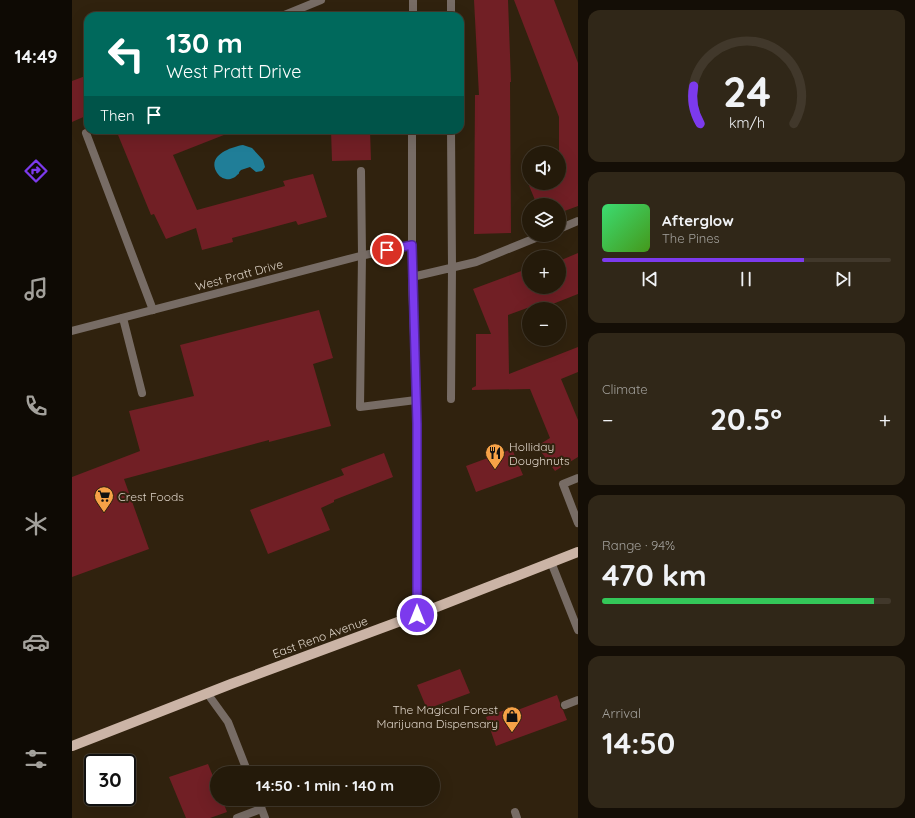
<!DOCTYPE html>
<html lang="en">
<head>
<meta charset="utf-8">
<style>
	body { margin:0; font-family:Quicksand,sans-serif; background:#302718; color:#f1f3f6; height:100vh; display:flex; flex-direction:column; font-size:15px; white-space:nowrap }
	* { box-sizing:border-box; margin:0 }
	p { font-size:13px; color:#a3a19c }
	.icon { flex:none; width:22px; height:22px; fill:none; stroke:currentColor; stroke-width:2; stroke-linecap:round; stroke-linejoin:round }
	.map { position:relative; flex:1; overflow:hidden }
	.sheet { display:flex; flex-direction:column; gap:10px; padding:10px; background:#140e06; width:337px }
	.sheet>* { flex:none }
	.hud { position:absolute; left:12px; top:12px; width:380px; height:122px; border-radius:12px; box-shadow:0 4px 16px #0002,0 0 0 1px #41382b; background:#00695c; color:#fff; overflow:hidden }
	.tools { position:absolute; left:450px; top:146px; display:grid; gap:8px }
	.tools a { display:grid; place-items:center; width:44px; height:44px; border-radius:50%; background:#241a0a; box-shadow:0 4px 16px #0002,0 0 0 1px #41382b; font-size:20px }
	.speed { position:absolute; left:12px; top:754px; display:flex; gap:8px; font-size:20px; font-weight:700; text-align:center }
	.speed>* { display:grid; place-content:center; width:52px; height:52px; border-radius:50%; background:#241a0a; box-shadow:0 4px 16px #0002,0 0 0 1px #41382b; line-height:1 }
	.speed .limit { border:2px solid #111; border-radius:6px; background:#fff; color:#111 }
	.pin { position:absolute; display:grid; place-items:center; width:34px; height:34px; color:#fff; margin:-17px; border:2px solid #fff; border-radius:50%; box-shadow:0 1px 4px #0007 }
	.me { position:absolute; width:44px; margin:-22px; rotate:0deg; stroke-linejoin:round; filter:drop-shadow(0 0 3px #0008) }
	.turn { display:flex; align-items:center; gap:14px; height:84px; padding:0 16px; font-size:18px }
	.turn .icon { width:52px; height:52px; stroke-width:2.5 }
	.turn b { display:block; font-size:28px; line-height:34px }
	.then { display:flex; align-items:center; height:38px; padding:0 16px; background:#0003; gap:8px; font-size:15px }
	.big { font-size:30px; font-weight:700; line-height:1.1 }
	.sheet .card { flex:1; display:flex; flex-direction:column; justify-content:center; gap:6px; min-width:0; padding:0 14px; border-radius:12px; background:#302718 }
	.sheet .dial { align-items:center; gap:0 }
	.dial svg { height:104px; overflow:visible; fill:none; stroke:#41382b; stroke-width:7; stroke-linecap:round; text-anchor:middle }
	.dial text { fill:#f1f3f6; stroke:none }
	.song { display:flex; align-items:center; gap:12px }
	.cover { width:48px; height:48px; border-radius:6px; background:linear-gradient(135deg,hsl(140 70% 55%),hsl(100 70% 35%)) }
	.played { height:4px; border-radius:2px; background:linear-gradient(90deg,#7c3aed 70%,#41382b 70%) }
	.keys { display:flex; justify-content:space-around; direction:ltr }
	.heat { display:flex; justify-content:space-between; align-items:center; font-size:22px; direction:ltr }
	.charge { height:6px; border-radius:3px; background:linear-gradient(90deg,#34c759 94%,#41382b 0) }
	.trip { position:absolute; left:138px; top:766px; width:230px; height:40px; border-radius:20px; background:#241a0a; box-shadow:0 4px 16px #0002,0 0 0 1px #41382b; font-weight:700; line-height:40px; text-align:center }
	main { display:flex; flex:1; min-height:0 }
	.tab-bar { display:flex; flex-direction:column; width:72px; justify-content:space-around; align-items:center; background:#0e0a04; color:#a3a19c }
	.tab-bar .icon { width:28px; height:28px }
	.tab-bar .on { color:#7c3aed }
	.tab-bar b { font-size:18px; color:#f1f3f6 }
	.map>svg:first-child { display:block }
	.water { fill:#207e98 }
	.building { fill:#711f25 }
	.lines { fill:none; stroke-linecap:round; stroke-linejoin:round }
	.service { stroke:#776c65; stroke-width:8 }
	.minor { stroke:#776c65; stroke-width:8 }
	.primary { stroke:#cbb4a6; stroke-width:10 }
	.route-casing { stroke:#51269a; stroke-width:10 }
	.route { stroke:#7c3aed; stroke-width:7 }
	.labels { text-anchor:middle; dominant-baseline:central; stroke-width:4; stroke-linejoin:round; paint-order:stroke }
	.street-label { font-size:12px; fill:#ded4c8; stroke:#30220e }
	.poi-label { font-size:12px; fill:#ded4c8; stroke:#30220e; text-anchor:start }
</style>
</head>
<body>
<main>
<nav class="tab-bar">
<b>14:49</b>
<svg class="icon on" aria-label="directions" viewBox="0 0 24 24"><path d="M12 3l9 9-9 9-9-9zM9 14v-3h6M13 9l2 2-2 2"/></svg>
<svg class="icon" aria-label="music" viewBox="0 0 24 24"><path d="M9 18V5l10-2v13"/><circle cx="6" cy="18" r="3"/><circle cx="16" cy="16" r="3"/></svg>
<svg class="icon" aria-label="phone" viewBox="0 0 24 24"><path d="M5 4h4l2 5-3 2q2 4 5 5l2-3 5 2v4C11 20 4 13 5 4z"/></svg>
<svg class="icon" aria-label="climate" viewBox="0 0 24 24"><path d="M12 3v18M4 7l16 10M4 17L20 7"/></svg>
<svg class="icon" aria-label="car" viewBox="0 0 24 24"><path d="M5 17H2v-5l4-1 3-4h7l3 4 3 1v5h-3M9 17h6M6 11h13"/><circle cx="7" cy="17" r="2"/><circle cx="17" cy="17" r="2"/></svg>
<svg class="icon" aria-label="filters" viewBox="0 0 24 24"><path d="M4 7h16M4 17h16"/><circle cx="9" cy="7" r="2"/><circle cx="15" cy="17" r="2"/></svg>
</nav>
<div class="map">
<svg width="506" height="818" viewBox="0 0 506 818">
	<rect width="100%" height="100%" fill="#30220e"/>
	<!-- water -->
	<path class="water" d="M171 145 180 148 191 160 193 167 190 171 184 172 178 167C175 168 172 169 169 170 165 174 169 172 165 175 163 178 157 180 154 179 149 178 146 175 144 171 136 155 159 147 171 145Z"/>
	<!-- building -->
	<path class="building" d="M402 0H436L439 82H438L439 233 402 234 403 95H407Z
		M442 0H482L506 63V206L487 213V205H465L456 183H487V117Z
		M16 75V115L0 122V81Z
		M44 130H162V131L101 155 125 210 213 186 211 181 241 174 255 217 226 225 224 221 160 238 161 242 130 250 124 228 94 239 82 214 79 215Z
		M259 130H298L299 160 260 161Z
		M506 253V294L468 309 466 304 436 315 437 374 506 347V372L489 379 506 420V457L483 471 465 446 478 438 458 389 400 390V388L404 386V334H419L401 289 452 270 457 280V287H487V261Z
		M247 310 261 358 241 364 259 426 197 442V440L52 479 77 549 0 577V477L68 451 57 411 122 396 108 345Z
		M440 449 451 475 404 492 394 466Z
		M312 453 321 477 262 500V502L249 508 258 530 196 554 178 510 272 475 269 469Z
		M388 669 398 693 355 709 345 685Z
		M485 695 488 703V707L491 710 495 720 424 746 414 717 441 707 443 711Z
		M136 764 145 786V799H150L155 812 138 818H114L97 777Z"/>
	<g class="lines">
		<!-- service -->
		<path class="service" d="M379 0V16
			M210 16 249 0
			M14 133 81 310
			M289 171 290 255 288 407 344 400
			M487 229 506 221
			M340 277 404 262 471 235
			M51 318 70 393
			M379 399 380 267 379 130
			M506 478 491 484 506 523
			M493 705 506 700
			M165 818 189 809"/>
		<!-- minor -->
		<path class="minor" d="M341 16V0
			M340 130V277L345 424V615
			M0 331 288 256 340 245
			M479 562 506 630
			M135 693 156 722 176 773
			M186 799 193 818
			M443 812 445 818"/>
		<!-- primary -->
		<path class="primary" d="M0 746 159 684 334 619 506 552"/>
	</g>
	<g class="lines">
		<!-- route casing -->
		<g class="route-casing">
			<path id="route" d="M315 250 340 245 345 424V615"/>
		</g>
		<!-- route -->
		<use href="#route" class="route"/>
	</g>
	<!-- icons -->
	<defs>
		<g id="restaurant-pin" transform="scale(1)"><path d="M0 17L-7.5 6A9.5 9.5 0 1 1 7.5 6Z" fill="#f6a247" stroke="#30220e"/><path d="M-5-6h1v4h1v-4h1v4h1v-4h1v5L-1.5 .5V6h-2V.5L-5-1ZM5-6V6H3V1.5H1.5Q1.5-4 5-6Z" fill="#111"/></g>
		<g id="supermarket-pin" transform="scale(1)"><path d="M0 17L-7.5 6A9.5 9.5 0 1 1 7.5 6Z" fill="#f6a247" stroke="#30220e"/><path d="M-6-5.5h2.5l.6 2H6L4.5 2H-2.5L-4.4-4H-6ZM-1.5 3.2a1.3 1.3 0 1 0 .1 0ZM3 3.2a1.3 1.3 0 1 0 .1 0Z" fill="#111"/></g>
		<g id="shop-pin" transform="scale(1)"><path d="M0 17L-7.5 6A9.5 9.5 0 1 1 7.5 6Z" fill="#f6a247" stroke="#30220e"/><path d="M-5-2.5h2.3a2.7 3.5 0 0 1 5.4 0H5L5.5 6h-11ZM-1.5-2.5h3a1.5 2.3 0 0 0-3 0Z" fill="#111"/></g>
	</defs>
	<g fill-rule="evenodd">
		<use href="#restaurant-pin" x="423" y="453"/>
		<use href="#supermarket-pin" x="32" y="496"/>
		<use href="#shop-pin" x="440" y="716"/>
	</g>
	<g class="labels">
		<!-- street labels -->
		<g class="street-label">
			<text transform="translate(167 275) rotate(-15)">West Pratt Drive</text>
			<text transform="translate(248 637) rotate(-20)">East Reno Avenue</text>
		</g>
		<!-- poi labels -->
		<g class="poi-label">
			<text x="437" y="446">Holliday<tspan x="437" dy="14">Doughnuts</tspan></text>
			<text x="46" y="496">Crest Foods</text>
			<text x="426" y="709" text-anchor="end">The Magical Forest<tspan x="426" dy="14">Marijuana Dispensary</tspan></text>
		</g>
	</g>
</svg>
<div class="tools">
<a><svg class="icon" aria-label="sound" viewBox="0 0 24 24"><path d="M4 9h4l5-4v14l-5-4H4zM17 9q2 3 0 6"/></svg></a>
<a><svg class="icon" aria-label="layers" viewBox="0 0 24 24"><path d="M12 4l9 5-9 5-9-5zM3 14l9 5 9-5"/></svg></a>
<a>+</a>
<a>−</a>
</div>
<div class="speed"><div class="limit">30</div></div>
<div class="pin" style="left:315px;top:250px;background:#d93025"><svg class="icon" aria-label="arrive" viewBox="0 0 24 24"><path d="M6 21V4h12l-3 4 3 4H6"/></svg></div>
<svg class="me" style="left:345px;top:615px" viewBox="-20 -20 40 40"><circle r="17" fill="#7c3aed" stroke="#fff" stroke-width="3"/><path d="M0-11L8 9 0 5-8 9z" fill="#fff"/></svg>
<div class="trip">14:50 · 1 min · 140 m</div>
<div class="hud">
<div class="turn"><svg class="icon" aria-label="left" viewBox="0 0 24 24"><path d="M17 20v-9H6M10 6l-5 5 5 5"/></svg><div><b>130 m</b>West Pratt Drive</div></div>
<div class="then">Then<svg class="icon" aria-label="arrive" viewBox="0 0 24 24"><path d="M6 21V4h12l-3 4 3 4H6"/></svg></div>
</div>
</div>
<section class="sheet">
<div class="card dial"><svg viewBox="0 0 100 80">
<path d="M14 69A42 42 0 1 1 86 69"/>
<path d="M14 69A42 42 0 0 1 9 40" stroke="#7c3aed"/>
<text x="50" y="56" font-size="32" font-weight="700">24</text>
<text x="50" y="72" font-size="11">km/h</text>
</svg></div>
<div class="card">
<div class="song"><i class="cover"></i><div><b>Afterglow</b><p>The Pines</p></div></div>
<div class="played"></div>
<div class="keys"><svg class="icon" aria-label="previous" viewBox="0 0 24 24"><path d="M18 5L8 12l10 7zM5 5v14"/></svg><svg class="icon" aria-label="pause" viewBox="0 0 24 24"><path d="M8 5v14M16 5v14"/></svg><svg class="icon" aria-label="next" viewBox="0 0 24 24"><path d="M6 5l10 7-10 7zM19 5v14"/></svg></div>
</div>
<div class="card"><p>Climate</p>
<div class="heat"><a>−</a><b class="big">20.5°</b><a>+</a></div>
</div>
<div class="card"><p>Range · 94%</p><b class="big">470 km</b><div class="charge"></div></div>
<div class="card"><p>Arrival</p><b class="big">14:50</b></div>
</section>
</main>
</body>
</html>
